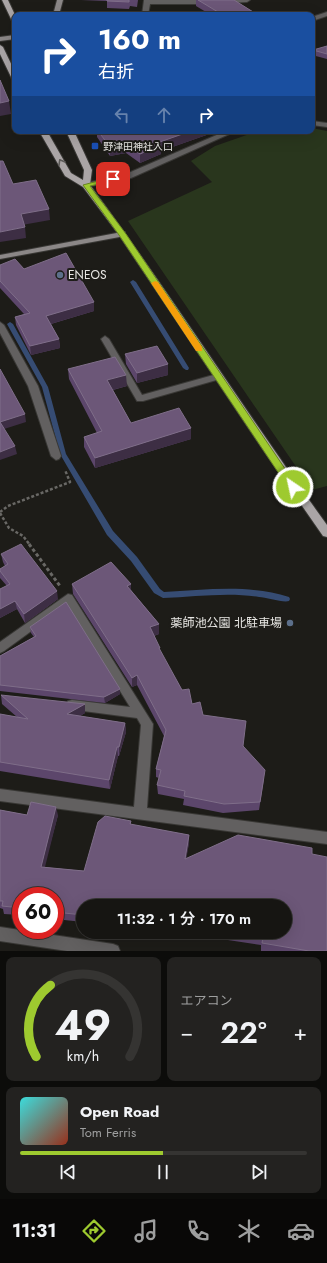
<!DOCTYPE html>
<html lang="ja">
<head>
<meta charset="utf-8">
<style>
	body { margin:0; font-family:Jost,"Noto Sans JP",sans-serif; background:#232220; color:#f1f3f6; height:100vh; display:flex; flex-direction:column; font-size:15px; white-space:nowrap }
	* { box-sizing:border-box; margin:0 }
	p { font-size:13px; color:#9e9f9f }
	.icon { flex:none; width:22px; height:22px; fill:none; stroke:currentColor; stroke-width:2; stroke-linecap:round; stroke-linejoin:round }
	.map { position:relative; height:951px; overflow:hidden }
	.side { display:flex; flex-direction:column; gap:6px; padding:6px; background:#0c0c0a; flex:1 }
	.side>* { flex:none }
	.top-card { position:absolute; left:12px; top:12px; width:303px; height:122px; border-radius:8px; box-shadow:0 4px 16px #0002,0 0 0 1px #353432; background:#1a4fa0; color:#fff; overflow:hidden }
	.speed { position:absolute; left:12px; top:887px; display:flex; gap:8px; font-size:20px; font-weight:700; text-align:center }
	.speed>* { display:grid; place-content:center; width:52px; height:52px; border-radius:50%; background:#161512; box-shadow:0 4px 16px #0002,0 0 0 1px #353432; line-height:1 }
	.speed .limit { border:6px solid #d22; background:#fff; color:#111 }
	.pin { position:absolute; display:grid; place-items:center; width:34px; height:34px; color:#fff; margin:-17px; border-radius:8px; box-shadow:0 2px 6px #0006 }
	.me { position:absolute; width:44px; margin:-22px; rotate:326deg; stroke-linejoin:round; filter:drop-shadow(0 0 3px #0008) }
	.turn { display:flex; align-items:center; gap:14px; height:84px; padding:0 20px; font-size:18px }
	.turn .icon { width:52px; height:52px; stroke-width:2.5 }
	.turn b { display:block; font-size:28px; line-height:34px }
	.lanes { display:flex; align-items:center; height:38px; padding:0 20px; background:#0003; justify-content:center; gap:20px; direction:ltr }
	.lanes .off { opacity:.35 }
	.big { font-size:30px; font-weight:600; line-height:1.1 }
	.side .tile { flex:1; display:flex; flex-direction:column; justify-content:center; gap:6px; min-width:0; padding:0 14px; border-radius:8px; background:#232220 }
	.side .dial { align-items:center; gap:0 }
	.dial svg { height:104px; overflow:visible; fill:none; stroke:#353432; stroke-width:7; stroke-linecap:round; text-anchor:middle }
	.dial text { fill:#f1f3f6; stroke:none }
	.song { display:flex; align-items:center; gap:12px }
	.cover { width:48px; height:48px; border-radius:6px; background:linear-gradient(135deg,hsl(180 70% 55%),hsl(10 70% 35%)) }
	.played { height:4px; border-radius:2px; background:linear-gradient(90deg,#9eca2f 50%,#353432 50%) }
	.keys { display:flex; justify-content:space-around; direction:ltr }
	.heat { display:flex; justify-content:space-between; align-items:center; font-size:22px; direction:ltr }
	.side .tiles { flex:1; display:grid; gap:6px; grid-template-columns:1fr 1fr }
	.tile:last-child { grid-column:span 2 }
	.trip { position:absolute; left:76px; top:899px; width:216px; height:40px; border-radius:20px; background:#161512; box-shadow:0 4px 16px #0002,0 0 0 1px #353432; font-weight:600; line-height:40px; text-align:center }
	.tabs { display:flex; height:64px; justify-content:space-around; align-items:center; background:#090807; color:#9e9f9f }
	.tabs .icon { width:28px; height:28px }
	.tabs .on { color:#9eca2f }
	.tabs b { font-size:18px; color:#f1f3f6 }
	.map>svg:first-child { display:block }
	.green { fill:#29361d }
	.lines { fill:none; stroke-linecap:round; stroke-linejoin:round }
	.stream { fill:#364c73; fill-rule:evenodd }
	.street-casing { stroke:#393835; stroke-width:2 }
	.secondary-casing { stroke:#393835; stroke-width:2 }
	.primary-casing { stroke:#393835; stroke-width:2 }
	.path-far1 { stroke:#696865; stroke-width:2.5; stroke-dasharray:3 2; stroke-linecap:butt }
	.path { stroke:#696865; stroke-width:3; stroke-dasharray:3.5 2.5; stroke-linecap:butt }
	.street { fill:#626060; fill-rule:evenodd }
	.secondary { fill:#8b8787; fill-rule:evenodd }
	.primary { fill:#aaa5a6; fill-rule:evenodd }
	.wall { fill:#5c466b }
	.shaded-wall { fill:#3d2e44 }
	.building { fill:#6c5778; stroke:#7f6e89 }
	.oneway { stroke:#5c5a58 }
	.route { fill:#9eca2f; stroke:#67831f }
	.slow { fill:#f59e0b }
	.transit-dot { fill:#1a4fb4; stroke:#1d1c18; stroke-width:1.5 }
	.service-dot { fill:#5c6f8a; stroke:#1d1c18; stroke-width:1.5 }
	.labels { text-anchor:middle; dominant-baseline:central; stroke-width:4; stroke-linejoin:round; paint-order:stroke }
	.far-poi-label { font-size:10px; fill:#e8e7e4; stroke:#1d1c18; text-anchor:start }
	.poi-label { font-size:12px; fill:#e8e7e4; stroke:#1d1c18; text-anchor:start }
</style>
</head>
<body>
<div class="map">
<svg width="327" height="951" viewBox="0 0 327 951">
	<rect width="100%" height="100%" fill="#1d1c18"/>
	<!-- green -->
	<path class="green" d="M312 128 327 131V486L312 490 128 221 212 182 191 161 215 146 258 131H312Z"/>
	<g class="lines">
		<!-- stream -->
		<path class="stream" d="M133 280 136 282 189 368 188 370H186L183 368 130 282Z
			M10 322 13 324 48 387 66 454 113 531 137 557 160 589 164 592C205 590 249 584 289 597L290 599 289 601C283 603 266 597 259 597 227 592 195 597 163 598L154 593 131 561 107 535 60 454 42 387 7 324Z"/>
		<!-- street casing -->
		<g class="street-casing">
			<path id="street" d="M144 0H250L247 2 208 4H150L148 15H142Z
				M327 12V16L312 21V17Z
				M312 121 327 123V127L312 125Z
				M226 131H236L131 178 86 187 82 185 86 183 126 174Z
				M0 322 4 325 38 386 61 456 59 459 56 460 51 456 28 386 0 333Z
				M105 336 109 339 142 395 217 374 222 377 220 379 143 401H137L101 339Z
				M68 594 72 595 153 724 147 808 327 832V844L0 801V789L134 807 141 725 137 718 68 709 66 705 68 701 72 700 130 707 67 605 4 651 0 653V642Z
				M0 927 113 944 118 946 120 951H67L0 941Z"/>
		</g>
		<!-- secondary casing -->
		<g class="secondary-casing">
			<path id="secondary" d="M57 0H63L59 15H53Z
				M15 35V39L0 41V37Z
				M122 232H125V236L0 259V255Z"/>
		</g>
		<!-- primary casing -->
		<g class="primary-casing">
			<path id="primary" d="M2 0H8L15 15V23L12 21Z
				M0 45 3 47 15 72V81L12 79 0 54Z
				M39 131H47L71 173 83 180 84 170 66 131H74L92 170 90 185C172 296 246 413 327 525V537L323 536 266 454 119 235 83 187 65 176Z"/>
		</g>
		<!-- path-far1 -->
		<path class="path-far1" d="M0 512 8 506 70 482 65 470
			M0 513 9 528 23 536 30 545"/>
		<!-- path -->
		<path class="path" d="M29 544 60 586"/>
		<!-- street -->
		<use href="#street" class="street"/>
		<!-- secondary -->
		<use href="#secondary" class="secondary"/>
		<!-- primary -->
		<use href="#primary" class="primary"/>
	</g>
	<!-- wall -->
	<path class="wall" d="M81 0H138L137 7 130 6 129 9 107 8V1Z
		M196 0H234L258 15H211L196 6Z
		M327 46V59L312 55 313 50Z
		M97 131H215V132L161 151V154L140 163 126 153 110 156 97 137Z
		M0 265 24 269 94 302V311L51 324 59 339 60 348 31 355 16 325 15 317 24 314 0 288Z
		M125 354 168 364V375L137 383 126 364Z
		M68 369 127 386 113 390 131 423 191 428V439L95 468 84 447V437L97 433 69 379Z
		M1 554 58 599 25 623 17 609 0 618V589L7 586 0 578V569L5 566 3 562Z
		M72 584H131V590L159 624V634L154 636 160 652 182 690 192 704 203 715 243 746 264 779 259 810 223 813 183 805 184 799 158 794 157 785 159 778 156 777V769L164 736 137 685 132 687 73 594Z
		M30 627 120 694 105 703 0 691V656L34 637 31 633Z
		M1 695 85 713 80 716 125 723 126 732 119 756H118L110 789 0 771V714L17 717 2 704Z
		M0 810 27 815H58L44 867 84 871 131 821V825L189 835V843L186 858 312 854 327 951H261V945L208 937V935L182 932H285L83 906V922L55 919V896H21V915L4 914 3 909 0 908Z
		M109 932H140L139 936Z"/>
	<!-- shaded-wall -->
	<path class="shaded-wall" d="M9 101 11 114 0 116V103Z
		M191 131H215V132L161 151V154L140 163V154L157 143Z
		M126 144V153L110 156V147Z
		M49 209 50 220 22 225 21 214Z
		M25 227 26 238 0 242V232Z
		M94 302V311L47 325 46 316Z
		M59 339 60 348 31 355 30 346Z
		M168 364V375L137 383V373Z
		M126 375 127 386 108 391 107 380Z
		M25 414 26 422 1 430 0 422Z
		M191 428V439L95 468V458Z
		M15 446 17 454 0 460V452Z
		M131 584V593L127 586Z
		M57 591 58 599 25 623 24 614Z
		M15 601 17 609 0 618V609Z
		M159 624V634L150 637V627Z
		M137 675V685L132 687V678Z
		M120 689V694L105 703 104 697Z
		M85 704V713L68 723 67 714Z
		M125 723 126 732 119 756V747Z
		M117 747 118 756 110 789 109 780Z
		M56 807 58 815 43 875 41 867Z
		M189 835V843L185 867V859Z"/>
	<!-- building -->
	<path class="building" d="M107 0H129V2L107 1Z
		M198 0H234L258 15H223Z
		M327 46V54L313 50Z
		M0 80 9 101 0 103Z
		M98 131H191L157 143 161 145 140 154 126 144 110 147Z
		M0 161H3L13 184 36 180 49 209 21 214 25 227 0 232Z
		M66 253 94 302 46 316 59 339 30 346 15 317 30 313 0 281V265L15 259 24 269Z
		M157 346 168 364 137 373 125 354Z
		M115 357 126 375 107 380 131 423 179 408 191 428 95 458 84 437 102 431 68 369Z
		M0 369 25 414 0 422Z
		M0 422 15 446 0 452Z
		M21 544 57 591 24 614 15 601 0 609V589L10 584 0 571V569L8 564 1 554Z
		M111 562 131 584 127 586 159 624 150 627 160 648H159L182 690 189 689 192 704 200 702 203 715 246 721 243 746 265 770 260 802 224 804 184 796 185 791 157 785 161 770 156 769 166 730 137 675 132 678 72 584Z
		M66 602 120 689 104 697 0 685V656L36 636 30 627Z
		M1 695 85 704 67 714 125 723 119 747H117L109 780 0 762V714L28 719Z
		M31 802 56 807 41 867 84 871 98 822 105 816 131 821 130 824 189 835 185 859 238 835 312 848V854L327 857V951H309L262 943 263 937 227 932H285V906H83V915L55 912V896H21V908L2 906 3 901H0V810L27 815Z"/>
	<!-- one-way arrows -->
	<defs><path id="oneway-chevron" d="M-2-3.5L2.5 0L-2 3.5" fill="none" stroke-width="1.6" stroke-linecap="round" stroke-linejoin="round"/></defs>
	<use class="oneway" href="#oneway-chevron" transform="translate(61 162) rotate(-120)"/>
	<!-- route -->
	<path class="route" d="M113 177 115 178V181L90 186 126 234 296 485 298 487 296 490H290L119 235 83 185Z"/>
	<!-- slow -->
	<path class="slow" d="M155 281 158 282 202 347V351H196L151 283Z"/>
	<!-- markers -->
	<rect class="transit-dot" x="91" y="142" width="8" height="8" rx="2"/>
	<g class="service-dot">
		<circle cx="60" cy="275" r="4"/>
		<circle cx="290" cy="623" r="4"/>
	</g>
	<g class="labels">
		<!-- far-poi labels -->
		<g class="far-poi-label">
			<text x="103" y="146">野津田神社入口</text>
		</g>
		<!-- poi labels -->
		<g class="poi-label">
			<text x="68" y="275">ENEOS</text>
			<text x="282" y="623" text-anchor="end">薬師池公園 北駐車場</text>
		</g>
	</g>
</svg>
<div class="speed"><div class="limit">60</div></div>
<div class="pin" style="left:113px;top:179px;background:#d93025"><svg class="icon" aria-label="arrive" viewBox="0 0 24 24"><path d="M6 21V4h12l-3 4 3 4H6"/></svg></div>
<svg class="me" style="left:293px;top:487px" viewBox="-20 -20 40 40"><circle r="17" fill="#9eca2f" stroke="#fff" stroke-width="3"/><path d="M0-11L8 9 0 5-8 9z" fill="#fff"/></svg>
<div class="trip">11:32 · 1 分 · 170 m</div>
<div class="top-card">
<div class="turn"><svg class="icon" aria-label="right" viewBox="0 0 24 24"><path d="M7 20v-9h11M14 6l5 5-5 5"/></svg><div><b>160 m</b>右折</div></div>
<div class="lanes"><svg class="icon off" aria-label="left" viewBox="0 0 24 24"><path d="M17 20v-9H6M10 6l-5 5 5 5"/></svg><svg class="icon off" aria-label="ahead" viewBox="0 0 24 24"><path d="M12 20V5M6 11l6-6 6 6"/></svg><svg class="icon" aria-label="right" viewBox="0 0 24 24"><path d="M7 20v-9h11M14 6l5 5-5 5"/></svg></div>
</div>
</div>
<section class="side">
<div class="tiles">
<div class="tile dial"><svg viewBox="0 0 100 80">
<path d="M14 69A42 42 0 1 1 86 69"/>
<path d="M14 69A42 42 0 0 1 25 14" stroke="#9eca2f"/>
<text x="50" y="56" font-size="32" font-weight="700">49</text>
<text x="50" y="72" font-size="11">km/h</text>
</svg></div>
<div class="tile"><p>エアコン</p>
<div class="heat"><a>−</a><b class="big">22°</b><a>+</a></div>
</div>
<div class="tile">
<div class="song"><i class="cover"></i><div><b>Open Road</b><p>Tom Ferris</p></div></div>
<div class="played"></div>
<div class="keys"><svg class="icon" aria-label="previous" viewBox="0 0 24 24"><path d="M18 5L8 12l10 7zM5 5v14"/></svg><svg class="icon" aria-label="pause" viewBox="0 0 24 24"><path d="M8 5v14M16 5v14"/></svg><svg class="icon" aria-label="next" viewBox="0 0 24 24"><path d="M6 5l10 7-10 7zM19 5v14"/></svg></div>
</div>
</div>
</section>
<nav class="tabs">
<b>11:31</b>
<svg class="icon on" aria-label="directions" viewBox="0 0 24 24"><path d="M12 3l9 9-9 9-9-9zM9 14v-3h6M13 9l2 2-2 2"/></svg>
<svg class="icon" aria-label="music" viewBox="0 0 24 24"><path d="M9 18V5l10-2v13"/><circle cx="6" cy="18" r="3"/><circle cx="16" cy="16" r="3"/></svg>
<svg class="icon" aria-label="phone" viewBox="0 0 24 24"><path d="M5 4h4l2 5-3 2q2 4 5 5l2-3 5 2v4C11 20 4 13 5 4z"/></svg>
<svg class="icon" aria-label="climate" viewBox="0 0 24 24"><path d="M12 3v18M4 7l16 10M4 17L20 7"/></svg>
<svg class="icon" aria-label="car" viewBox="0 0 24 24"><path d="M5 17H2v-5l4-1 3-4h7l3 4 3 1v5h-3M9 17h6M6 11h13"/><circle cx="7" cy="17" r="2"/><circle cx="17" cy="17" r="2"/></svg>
</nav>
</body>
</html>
